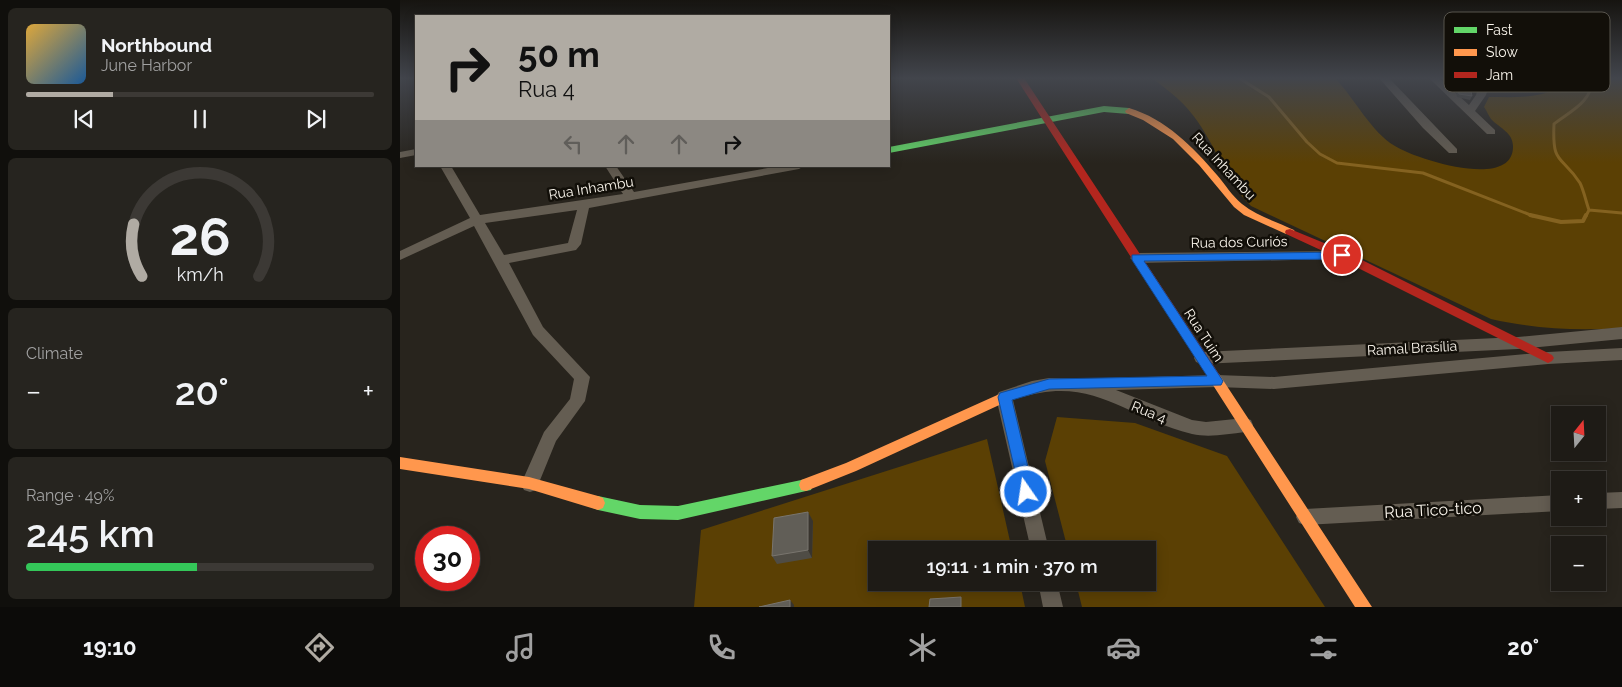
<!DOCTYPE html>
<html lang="en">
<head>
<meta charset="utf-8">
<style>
	body { margin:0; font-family:Raleway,sans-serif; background:#26241f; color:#f1f3f6; height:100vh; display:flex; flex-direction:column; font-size:19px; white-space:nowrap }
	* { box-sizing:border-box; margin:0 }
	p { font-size:16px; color:#a1a1a1 }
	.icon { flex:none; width:28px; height:28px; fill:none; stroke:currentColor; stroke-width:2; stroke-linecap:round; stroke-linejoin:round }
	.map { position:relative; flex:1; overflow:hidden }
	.drawer { display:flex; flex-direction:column; gap:8px; padding:8px; background:#100f0c; width:400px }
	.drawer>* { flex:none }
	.top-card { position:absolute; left:15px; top:15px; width:475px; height:152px; border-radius:0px; box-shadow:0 2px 12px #0003,0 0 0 1px #3c3935; background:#b0aba3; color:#111; overflow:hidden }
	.needle { width:32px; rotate:18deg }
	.fabs { position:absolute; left:1151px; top:406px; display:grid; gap:10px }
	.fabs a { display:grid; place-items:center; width:55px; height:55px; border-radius:0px; background:#1e1b16; box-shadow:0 2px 12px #0003,0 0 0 1px #3c3935; font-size:25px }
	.speed { position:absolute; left:15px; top:526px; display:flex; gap:10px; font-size:25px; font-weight:700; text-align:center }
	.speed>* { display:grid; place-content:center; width:65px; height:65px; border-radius:50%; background:#1e1b16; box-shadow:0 2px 12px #0003,0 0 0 1px #3c3935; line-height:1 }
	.speed .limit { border:8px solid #d22; background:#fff; color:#111 }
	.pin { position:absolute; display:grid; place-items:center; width:42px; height:42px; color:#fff; margin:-21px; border:2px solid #fff; border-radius:50%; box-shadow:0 1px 5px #0007 }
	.me { position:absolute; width:55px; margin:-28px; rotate:347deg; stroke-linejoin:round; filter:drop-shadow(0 0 4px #0008) }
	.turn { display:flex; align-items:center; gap:18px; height:105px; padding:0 20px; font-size:22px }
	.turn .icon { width:65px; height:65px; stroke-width:2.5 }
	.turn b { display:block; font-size:35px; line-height:42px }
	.lanes { display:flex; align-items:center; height:48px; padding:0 20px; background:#0003; justify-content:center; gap:25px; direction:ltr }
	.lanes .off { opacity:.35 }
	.big { font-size:38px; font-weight:600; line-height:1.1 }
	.drawer .tile { flex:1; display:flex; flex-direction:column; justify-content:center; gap:8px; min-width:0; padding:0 18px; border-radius:8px; background:#26241f }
	.drawer .dial { align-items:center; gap:0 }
	.dial svg { height:130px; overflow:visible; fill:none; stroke:#3c3935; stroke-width:7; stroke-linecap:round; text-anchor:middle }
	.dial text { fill:#f1f3f6; stroke:none }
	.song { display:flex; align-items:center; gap:15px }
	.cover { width:60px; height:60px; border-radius:8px; background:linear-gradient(135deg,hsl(40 70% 55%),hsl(210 70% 35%)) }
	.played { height:5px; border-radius:2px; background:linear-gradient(90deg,#b0aba3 25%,#3c3935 25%) }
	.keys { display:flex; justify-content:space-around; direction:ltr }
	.heat { display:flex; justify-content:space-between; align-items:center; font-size:28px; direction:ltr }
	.charge { height:8px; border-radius:4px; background:linear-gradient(90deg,#34c759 49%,#3c3935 0) }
	.trip { position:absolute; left:468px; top:541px; width:288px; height:50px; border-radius:0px; background:#1e1b16; box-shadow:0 2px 12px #0003,0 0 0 1px #3c3935; font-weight:600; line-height:50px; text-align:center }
	.tabs { display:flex; height:80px; justify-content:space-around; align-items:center; background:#0c0b09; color:#a1a1a1 }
	.tabs .icon { width:35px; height:35px }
	.tabs .selected { color:#b0aba3 }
	.tabs b { font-size:22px; color:#f1f3f6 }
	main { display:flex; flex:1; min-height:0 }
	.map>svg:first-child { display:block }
	.green { fill:#5b4004 }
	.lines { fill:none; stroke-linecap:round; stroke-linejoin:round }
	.stream-far1 { stroke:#846220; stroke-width:3 }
	.stream { stroke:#846220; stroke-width:4 }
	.street { fill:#645d52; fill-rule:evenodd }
	.fast { fill:#63d668; fill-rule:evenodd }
	.slow { fill:#ff974d; fill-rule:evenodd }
	.jam { fill:#b3261e; fill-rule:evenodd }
	.wall { fill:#4f4c45 }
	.shaded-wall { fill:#38342e }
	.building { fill:#615e57; stroke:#79756e }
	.route { fill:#1a73e8; stroke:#114b97 }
	.labels { text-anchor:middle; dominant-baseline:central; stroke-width:5; stroke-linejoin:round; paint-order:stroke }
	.street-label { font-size:14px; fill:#f9f4eb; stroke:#120f09 }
	.near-street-label { font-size:16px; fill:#f9f4eb; stroke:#120f09 }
	.key { fill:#120f09; stroke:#57544d; stroke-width:1 }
	.key-label { font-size:14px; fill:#f9f4eb }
</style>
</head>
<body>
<main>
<section class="drawer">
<div class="tile">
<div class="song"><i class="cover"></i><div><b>Northbound</b><p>June Harbor</p></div></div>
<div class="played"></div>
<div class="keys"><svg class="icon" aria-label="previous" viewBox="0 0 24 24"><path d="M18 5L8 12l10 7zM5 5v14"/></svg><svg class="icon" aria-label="pause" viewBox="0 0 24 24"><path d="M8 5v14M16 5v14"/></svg><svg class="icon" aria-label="next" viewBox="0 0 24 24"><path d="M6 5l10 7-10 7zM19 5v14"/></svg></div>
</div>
<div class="tile dial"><svg viewBox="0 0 100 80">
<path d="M14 69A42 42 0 1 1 86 69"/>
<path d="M14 69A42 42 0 0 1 9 37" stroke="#b0aba3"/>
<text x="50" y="56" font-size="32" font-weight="700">26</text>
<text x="50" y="72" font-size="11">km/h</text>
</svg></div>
<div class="tile"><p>Climate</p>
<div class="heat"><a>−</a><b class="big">20°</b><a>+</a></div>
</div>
<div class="tile"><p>Range · 49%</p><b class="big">245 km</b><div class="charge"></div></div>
</section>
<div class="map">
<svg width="1222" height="607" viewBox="0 0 1222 607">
	<rect width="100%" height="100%" fill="#28241d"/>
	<!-- green -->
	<path class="green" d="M751 78H935C955 99 971 132 995 146 1015 159 1114 191 1113 146 1113 133 1100 128 1092 120 1089 117 1087 111 1084 107L1089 97C1115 97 1135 99 1159 88L1161 78H1222V328C1177 331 1135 329 1091 319L851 206C826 181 818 151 798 122 786 104 769 90 751 78Z
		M657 417 735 423 827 456 925 607H682L676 583 746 582V550H668L645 461Z
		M587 439 612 550H476V582L620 583 625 607H294L301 530Z"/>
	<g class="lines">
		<!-- stream-far1 -->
		<path class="stream-far1" d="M839 78 869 97 907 142 920 154 937 163 1023 173 1133 216
			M1189 210 1222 213
			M1186 216 1189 210C1186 202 1184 191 1180 183 1161 154 1152 166 1154 124 1172 110 1191 103 1193 78"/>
		<!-- stream -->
		<path class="stream" d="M1130 215 1161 222 1183 221 1186 215"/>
		<!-- street -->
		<path class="street" d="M979 78H989L1057 149V153H1049L1023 128Z
			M1029 78H1039L1069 105 1076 95 1081 78H1091L1086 95 1075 111 1095 130V134H1087Z
			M16 149V155L0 158V152Z
			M40 166H51L80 215 223 194 205 166H216L234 192 379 166H404L399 169 189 208 181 244 176 250 109 263 143 327 190 377 185 401 156 441 136 490 130 492 124 490 121 484 144 432 170 399 174 379 133 335 74 226 0 260V251L70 218ZM177 210 168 243 104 255 85 223Z
			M942 251 948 255 942 259 736 263 730 258 736 253Z
			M1222 327V339L1118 349 801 364 796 362 794 358 796 354 801 352 1118 337Z
			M1222 348V360L1148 364 874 389 817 387 716 390 792 420 806 422 845 418 851 420 853 425 851 430 845 432C828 434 809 438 792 434 721 416 692 372 613 400L649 550H631L596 397 599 392 632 381 649 378 677 379 817 375 874 377 1148 352Z
			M1222 492V508L1198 509V493Z
			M1160 495V511L905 525 899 523 896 517 899 511 905 509Z
			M638 582H657L663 607H643Z"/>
		<!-- fast -->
		<path class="fast" d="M704 106 729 108 733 111 729 114 704 112 489 153V147Z
			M406 479 411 480 413 485 411 490 406 491 278 520 240 519 198 510 193 508 191 503 193 498 198 496 240 505 278 506Z"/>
		<!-- slow -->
		<path class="slow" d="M729 108C766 119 793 147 817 175 825 184 832 196 842 204 857 216 877 222 894 230L895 232 894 234H886L844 215 834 207 799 165 773 139 743 120 726 113 725 111Z
			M815 373 819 374 972 607H955L811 382 809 378 811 374Z
			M604 392 608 393 610 397 608 401 456 471 406 491 401 490 399 485 401 480 446 463Z
			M0 457 129 477 198 496 203 498 205 503 203 508 198 510 129 489 0 469Z"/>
		<!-- jam -->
		<path class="jam" d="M616 78H624L819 374 821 378 819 382 815 383 811 382Z
			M890 229 946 252 1152 355 1154 358 1152 361 1148 363 938 258 886 234 885 232 886 230Z"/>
	</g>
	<!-- wall -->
	<path class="wall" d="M1058 88 1072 96 1070 100 1057 97 1056 92Z
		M413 521 412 558 377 564 372 556Z"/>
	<!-- shaded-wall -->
	<path class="shaded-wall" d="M408 512 413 521 412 558 408 550Z
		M390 600 394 605V607H390Z"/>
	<!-- building -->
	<path class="building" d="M1058 88 1071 91 1072 96 1059 94Z
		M408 512V550L372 556 374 518Z
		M561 597V607H529L530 599Z
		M390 600V607H359Z"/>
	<!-- sky -->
	<linearGradient id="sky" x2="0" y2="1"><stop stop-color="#161410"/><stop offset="0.48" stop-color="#42454c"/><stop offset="1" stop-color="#42454c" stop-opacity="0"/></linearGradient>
	<rect width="1222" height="163" fill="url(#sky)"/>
	<!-- route -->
	<path class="route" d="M942 252 948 255 942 259 744 261 821 378 823 381 821 385 649 389 612 400 634 492 632 497 626 499 621 497 598 397 600 393 649 379 807 376 732 260V255Z"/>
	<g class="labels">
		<!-- street labels -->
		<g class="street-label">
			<text transform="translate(824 166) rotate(47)">Rua Inhambu</text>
			<text transform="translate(191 188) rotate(-9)">Rua Inhambu</text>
			<text transform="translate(839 242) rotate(-1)">Rua dos Curiós</text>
			<text transform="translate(804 335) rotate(57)">Rua Tuim</text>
			<text transform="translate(1012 348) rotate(-3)">Ramal Brasília</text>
			<text transform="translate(749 412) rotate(22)">Rua 4</text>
		</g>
		<!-- near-street labels -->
		<g class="near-street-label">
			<text transform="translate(1033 510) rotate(-3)">Rua Tico-tico</text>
		</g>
	</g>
	<!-- legend -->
	<rect x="1044" y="12" width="166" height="80" rx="8" class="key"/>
	<rect x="1054" y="27" width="23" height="6" fill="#63d668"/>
	<rect x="1054" y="49" width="23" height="7" fill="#ff974d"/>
	<rect x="1054" y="72" width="23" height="6" fill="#b3261e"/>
	<g class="key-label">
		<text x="1086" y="35">Fast</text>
		<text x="1086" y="57">Slow</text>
		<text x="1086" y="80">Jam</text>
	</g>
</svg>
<div class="fabs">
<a><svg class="needle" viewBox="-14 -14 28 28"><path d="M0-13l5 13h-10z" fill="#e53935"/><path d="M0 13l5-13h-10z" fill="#a1a1a1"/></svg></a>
<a>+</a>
<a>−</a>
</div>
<div class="speed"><div class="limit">30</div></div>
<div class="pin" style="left:942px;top:255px;background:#d93025"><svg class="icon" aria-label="arrive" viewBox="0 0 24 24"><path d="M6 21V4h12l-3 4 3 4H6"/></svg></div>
<svg class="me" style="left:626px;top:492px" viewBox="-20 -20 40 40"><circle r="17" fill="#1a73e8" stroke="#fff" stroke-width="3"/><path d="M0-11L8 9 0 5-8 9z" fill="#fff"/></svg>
<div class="trip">19:11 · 1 min · 370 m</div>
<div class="top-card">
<div class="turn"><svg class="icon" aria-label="right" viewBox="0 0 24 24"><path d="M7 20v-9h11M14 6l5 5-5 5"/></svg><div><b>50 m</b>Rua 4</div></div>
<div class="lanes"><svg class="icon off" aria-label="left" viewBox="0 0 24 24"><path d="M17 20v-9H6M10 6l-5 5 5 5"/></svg><svg class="icon off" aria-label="ahead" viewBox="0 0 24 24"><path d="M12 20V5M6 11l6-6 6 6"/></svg><svg class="icon off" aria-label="ahead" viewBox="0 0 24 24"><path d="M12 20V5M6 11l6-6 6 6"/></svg><svg class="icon" aria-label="right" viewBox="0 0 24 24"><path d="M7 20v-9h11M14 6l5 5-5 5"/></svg></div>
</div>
</div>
</main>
<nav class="tabs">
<b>19:10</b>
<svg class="icon selected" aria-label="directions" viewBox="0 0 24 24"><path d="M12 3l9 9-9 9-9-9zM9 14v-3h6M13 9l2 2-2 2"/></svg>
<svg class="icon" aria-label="music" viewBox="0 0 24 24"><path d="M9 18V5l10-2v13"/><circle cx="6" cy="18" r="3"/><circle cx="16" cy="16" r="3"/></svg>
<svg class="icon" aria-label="phone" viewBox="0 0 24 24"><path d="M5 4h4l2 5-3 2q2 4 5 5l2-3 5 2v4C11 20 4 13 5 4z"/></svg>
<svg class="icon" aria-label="climate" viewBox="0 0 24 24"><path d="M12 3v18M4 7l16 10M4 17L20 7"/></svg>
<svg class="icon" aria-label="car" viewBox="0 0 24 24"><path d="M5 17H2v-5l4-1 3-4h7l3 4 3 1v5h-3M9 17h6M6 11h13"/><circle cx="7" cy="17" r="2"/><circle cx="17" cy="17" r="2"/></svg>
<svg class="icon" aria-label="filters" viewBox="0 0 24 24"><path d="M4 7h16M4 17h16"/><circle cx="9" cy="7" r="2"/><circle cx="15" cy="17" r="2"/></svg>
<b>20°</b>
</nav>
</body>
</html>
